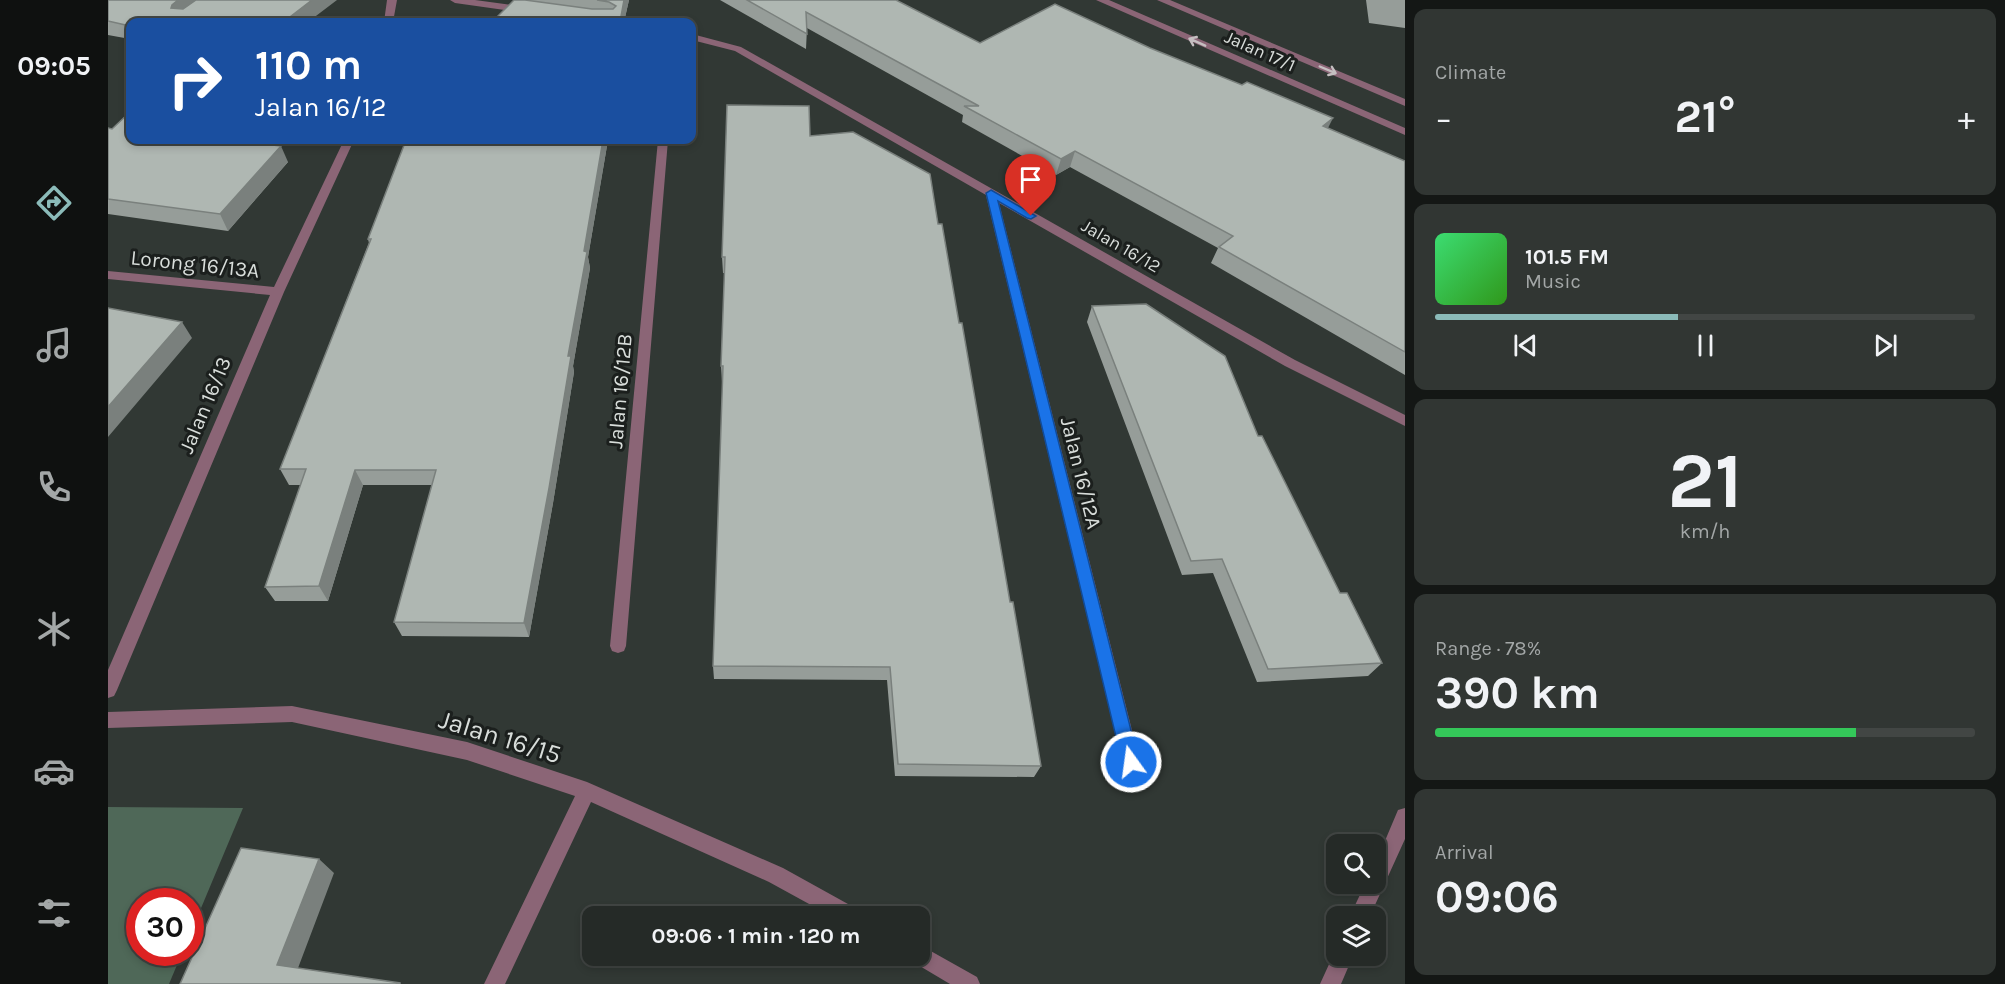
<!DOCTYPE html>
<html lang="en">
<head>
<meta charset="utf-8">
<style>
	body { margin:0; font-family:Karla,sans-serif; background:#313633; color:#f1f3f6; height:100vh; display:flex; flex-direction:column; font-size:22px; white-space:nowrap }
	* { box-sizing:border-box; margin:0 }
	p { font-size:20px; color:#a3a7a7 }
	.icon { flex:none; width:33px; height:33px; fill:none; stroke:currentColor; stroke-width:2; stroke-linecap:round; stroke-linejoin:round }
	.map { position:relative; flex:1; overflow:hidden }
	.side { display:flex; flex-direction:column; gap:9px; padding:9px; background:#141715; width:600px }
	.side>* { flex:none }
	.hud { position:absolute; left:18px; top:18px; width:570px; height:126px; border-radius:12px; box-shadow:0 3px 9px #0003,0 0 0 2px #424644; background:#1a4fa0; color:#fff; overflow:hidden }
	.controls { position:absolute; left:1218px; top:834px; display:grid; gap:12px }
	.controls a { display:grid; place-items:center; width:60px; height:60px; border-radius:12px; background:#252a27; box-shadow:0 3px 9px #0003,0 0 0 2px #424644; font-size:30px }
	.speed { position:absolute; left:18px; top:888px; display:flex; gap:12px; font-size:30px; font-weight:700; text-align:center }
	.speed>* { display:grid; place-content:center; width:78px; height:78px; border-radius:50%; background:#252a27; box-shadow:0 3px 9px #0003,0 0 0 2px #424644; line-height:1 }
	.speed .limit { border:9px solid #d22; background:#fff; color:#111 }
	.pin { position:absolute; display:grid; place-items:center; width:51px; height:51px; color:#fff; margin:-62px -26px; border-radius:50% 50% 50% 0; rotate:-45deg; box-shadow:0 0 6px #0007 }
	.pin .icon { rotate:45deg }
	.me { position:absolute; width:66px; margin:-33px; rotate:346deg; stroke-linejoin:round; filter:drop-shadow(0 0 4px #0008) }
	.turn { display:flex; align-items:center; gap:21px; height:126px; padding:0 30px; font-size:27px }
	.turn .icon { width:78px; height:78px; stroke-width:2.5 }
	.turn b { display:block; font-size:42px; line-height:51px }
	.big { font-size:45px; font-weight:700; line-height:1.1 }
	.side .tile { flex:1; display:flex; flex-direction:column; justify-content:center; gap:9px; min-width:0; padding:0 21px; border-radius:12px; background:#313633 }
	.side .dial { align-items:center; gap:0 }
	.dial b { font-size:78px; line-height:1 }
	.song { display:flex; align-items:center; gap:18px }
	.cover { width:72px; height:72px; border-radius:9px; background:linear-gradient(135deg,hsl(140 70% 55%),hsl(110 70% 35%)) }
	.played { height:6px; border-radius:3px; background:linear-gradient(90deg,#8bbbb9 45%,#424644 45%) }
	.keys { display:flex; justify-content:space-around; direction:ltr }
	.heat { display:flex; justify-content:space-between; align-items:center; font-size:33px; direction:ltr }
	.charge { height:9px; border-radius:4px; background:linear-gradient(90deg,#34c759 78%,#424644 0) }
	.trip { position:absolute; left:474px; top:906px; width:348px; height:60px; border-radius:12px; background:#252a27; box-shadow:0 3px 9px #0003,0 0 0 2px #424644; font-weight:700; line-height:60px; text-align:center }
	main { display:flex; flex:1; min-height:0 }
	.tabs { display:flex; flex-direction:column; width:108px; justify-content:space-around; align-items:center; background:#0f1110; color:#a3a7a7 }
	.tabs .icon { width:42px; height:42px }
	.tabs .active { color:#8bbbb9 }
	.tabs b { font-size:27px; color:#f1f3f6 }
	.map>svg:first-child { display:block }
	.green { fill:#4f6858 }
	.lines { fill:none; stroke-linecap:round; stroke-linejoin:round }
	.minor { fill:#8b6576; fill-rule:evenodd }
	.wall { fill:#969d99 }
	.shaded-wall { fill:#7a807d }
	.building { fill:#afb7b2; stroke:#7a807d; stroke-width:1.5 }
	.oneway { stroke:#c5bfc1 }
	.route { fill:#1a73e8; stroke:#114b97; stroke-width:1.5 }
	.labels { text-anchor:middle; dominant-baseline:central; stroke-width:6; stroke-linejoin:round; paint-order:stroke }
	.far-street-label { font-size:18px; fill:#d8ddda; stroke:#1b1f1d }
	.street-label { font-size:21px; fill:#d8ddda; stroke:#1b1f1d }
	.near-street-label { font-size:26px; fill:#d8ddda; stroke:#1b1f1d }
</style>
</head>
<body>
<main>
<nav class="tabs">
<b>09:05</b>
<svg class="icon active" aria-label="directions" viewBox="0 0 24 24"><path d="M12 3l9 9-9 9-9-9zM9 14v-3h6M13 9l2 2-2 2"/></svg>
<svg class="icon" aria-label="music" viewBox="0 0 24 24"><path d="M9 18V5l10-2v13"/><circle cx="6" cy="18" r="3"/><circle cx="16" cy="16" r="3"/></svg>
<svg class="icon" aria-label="phone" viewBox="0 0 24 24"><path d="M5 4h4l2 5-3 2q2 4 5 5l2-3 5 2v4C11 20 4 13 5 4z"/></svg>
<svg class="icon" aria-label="climate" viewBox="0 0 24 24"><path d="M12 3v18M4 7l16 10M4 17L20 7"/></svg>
<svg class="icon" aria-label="car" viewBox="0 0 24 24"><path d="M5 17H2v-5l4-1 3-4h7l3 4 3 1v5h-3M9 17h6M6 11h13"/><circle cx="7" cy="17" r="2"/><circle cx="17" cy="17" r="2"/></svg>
<svg class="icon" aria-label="filters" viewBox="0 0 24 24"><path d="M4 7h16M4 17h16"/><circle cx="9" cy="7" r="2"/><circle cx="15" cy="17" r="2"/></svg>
</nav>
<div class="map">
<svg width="1297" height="984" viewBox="0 0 1297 984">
	<rect width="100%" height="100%" fill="#313834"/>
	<!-- green -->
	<path class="green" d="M0 807 135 808 83 932 82 902H32V952L74 953 61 984H0Z"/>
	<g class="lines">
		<!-- minor -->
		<path class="minor" d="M279 0H289L285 22H276Z
			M342 0H367L419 7 424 10 419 13 347 3Z
			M988 0H1001L1297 128V135Z
			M1049 0H1062L1297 99V106Z
			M584 34 633 47 1187 360 1297 415V426L1177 366 891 203 1032 762 1029 768 1023 771 1017 768 1014 762 878 195 627 51 584 40Z
			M236 140H246L176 292 9 690 6 696 0 698V670L162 295 0 279V271L166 287Z
			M550 140H560L518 646 516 651 510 653 504 651 502 646Z
			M184 706 359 742 479 782 675 868 749 909 752 916H723L661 882 483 802 397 984H376L467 796 359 760 184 722 0 728V712Z
			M1297 808V839L1262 916H1242L1257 884H1268V862L1290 810Z
			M812 945 869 977 872 984H842L805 962 802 956H812Z
			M1228 949V956H1245L1233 984H1212Z"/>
	</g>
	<!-- wall -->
	<path class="wall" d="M0 0 22 22V39L0 35Z
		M406 0H521L516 22H384Z
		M612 0H788L872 43 1220 128 1297 161V375L1103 263 1110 248 962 167 948 175 854 122 855 115 699 28 698 49Z
		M1258 0H1297V28L1261 23Z
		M0 128 4 129 22 140H128L180 162 120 231 0 214Z
		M702 136 830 224 933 766 926 777 787 776 779 680 606 679 605 666 615 382H614L613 366 617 273H615L614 257Z
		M298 140H500L480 257 482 268 465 366 466 372 445 503 421 637 294 636 286 622 324 485H255L220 601H167L157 587 193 485H181L172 469 261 243 260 239Z
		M984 306 1150 436 1232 593 1274 663 1260 676 1149 682 1105 573 1074 575 979 322Z"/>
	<!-- shaded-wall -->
	<path class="shaded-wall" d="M70 0H98L71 20 63 8 64 5Z
		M204 0H229L200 22H179L178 20Z
		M516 0H521L516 22H512Z
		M1225 118 1217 134 1215 126Z
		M495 140H500L480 257 482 268 465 366 466 372 445 503 421 637 416 623 460 356 476 251Z
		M173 146 180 162 120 231 112 214Z
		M967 151 962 167 948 175 953 159Z
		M74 322 84 338 0 437V407Z
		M247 470 255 485 220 601 211 586Z
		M211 859 226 873 187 976 169 965Z"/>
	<!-- building -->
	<path class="building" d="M0 0H70L64 5 63 8 75 9 88 0H204L178 20 191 22H22V26L0 21Z
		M406 0H417L484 9H505L508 6 501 2 489 0H516L512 22H384Z
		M639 0H788L872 43 947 4 1042 48 1134 85 1139 82 1225 118 1215 126 1297 161V352L1111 247 1125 236 967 151 953 159 856 106H871L698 12 699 34Z
		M619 105 701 106 702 136 745 132 822 174 830 224H834L851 323H854L902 602H905L933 766 790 764 782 667 605 666 615 366H613L617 257H614Z
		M22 112V140H120L173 146 112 214 0 199V128L4 129Z
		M298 140H495L476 251 479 252 460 356H463L441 488 416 623 286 622 328 470H247L211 586 157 587 198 469H172L263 239H260Z
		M1038 304 1117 356 1150 436H1154L1232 593H1239L1274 663 1160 669 1114 559 1083 561 984 306Z
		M0 308 74 322 0 407Z
		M133 848 211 859 169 965 292 983V984H72Z"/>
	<!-- one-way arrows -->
	<defs><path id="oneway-shaft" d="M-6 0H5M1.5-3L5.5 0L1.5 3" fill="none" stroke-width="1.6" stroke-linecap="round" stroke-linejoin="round" transform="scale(1.5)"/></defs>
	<g class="oneway">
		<use href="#oneway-shaft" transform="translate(1089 42) rotate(-156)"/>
		<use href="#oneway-shaft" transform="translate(1220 70) rotate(23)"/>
	</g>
	<!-- route -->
	<path class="route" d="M883 190 928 216 923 219 919 218 890 201 1031 762 1028 768 1023 770 1017 768 1014 762 878 193Z"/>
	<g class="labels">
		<!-- far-street labels -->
		<g class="far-street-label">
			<text transform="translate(1152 51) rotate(24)">Jalan 17/1</text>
			<text transform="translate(1013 246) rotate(30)">Jalan 16/12</text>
		</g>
		<!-- street labels -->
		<g class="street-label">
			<text transform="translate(87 264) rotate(6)">Lorong 16/13A</text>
			<text transform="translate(512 391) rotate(-85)">Jalan 16/12B</text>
			<text transform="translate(97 405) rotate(-67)">Jalan 16/13</text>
			<text transform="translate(973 473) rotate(76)">Jalan 16/12A</text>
		</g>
		<!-- near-street labels -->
		<g class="near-street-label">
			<text transform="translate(392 737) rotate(17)">Jalan 16/15</text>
		</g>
	</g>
</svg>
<div class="controls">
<a><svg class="icon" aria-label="search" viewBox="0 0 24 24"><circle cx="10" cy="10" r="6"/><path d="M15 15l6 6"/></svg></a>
<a><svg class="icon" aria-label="layers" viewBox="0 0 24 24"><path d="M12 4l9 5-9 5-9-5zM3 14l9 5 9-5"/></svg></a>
</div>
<div class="speed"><div class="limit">30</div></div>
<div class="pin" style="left:923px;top:216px;background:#d93025"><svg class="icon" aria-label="arrive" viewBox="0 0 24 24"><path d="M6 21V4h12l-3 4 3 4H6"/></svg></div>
<svg class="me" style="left:1023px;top:762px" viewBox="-20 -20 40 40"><circle r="17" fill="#1a73e8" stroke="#fff" stroke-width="3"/><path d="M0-11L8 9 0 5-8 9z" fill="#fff"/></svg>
<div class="trip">09:06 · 1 min · 120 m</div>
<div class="hud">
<div class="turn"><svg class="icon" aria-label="right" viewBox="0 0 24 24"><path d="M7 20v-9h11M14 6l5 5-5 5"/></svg><div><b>110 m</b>Jalan 16/12</div></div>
</div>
</div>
<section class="side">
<div class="tile"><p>Climate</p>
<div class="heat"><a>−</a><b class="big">21°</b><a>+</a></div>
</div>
<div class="tile">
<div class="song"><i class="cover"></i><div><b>101.5 FM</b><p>Music</p></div></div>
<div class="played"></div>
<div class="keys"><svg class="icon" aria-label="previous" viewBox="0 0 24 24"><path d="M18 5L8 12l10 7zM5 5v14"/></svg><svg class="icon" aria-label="pause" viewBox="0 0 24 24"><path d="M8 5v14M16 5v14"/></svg><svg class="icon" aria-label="next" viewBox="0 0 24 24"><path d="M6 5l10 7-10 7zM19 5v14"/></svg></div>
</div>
<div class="tile dial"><b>21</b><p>km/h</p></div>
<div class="tile"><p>Range · 78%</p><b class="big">390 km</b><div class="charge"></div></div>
<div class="tile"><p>Arrival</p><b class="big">09:06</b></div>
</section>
</main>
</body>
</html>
